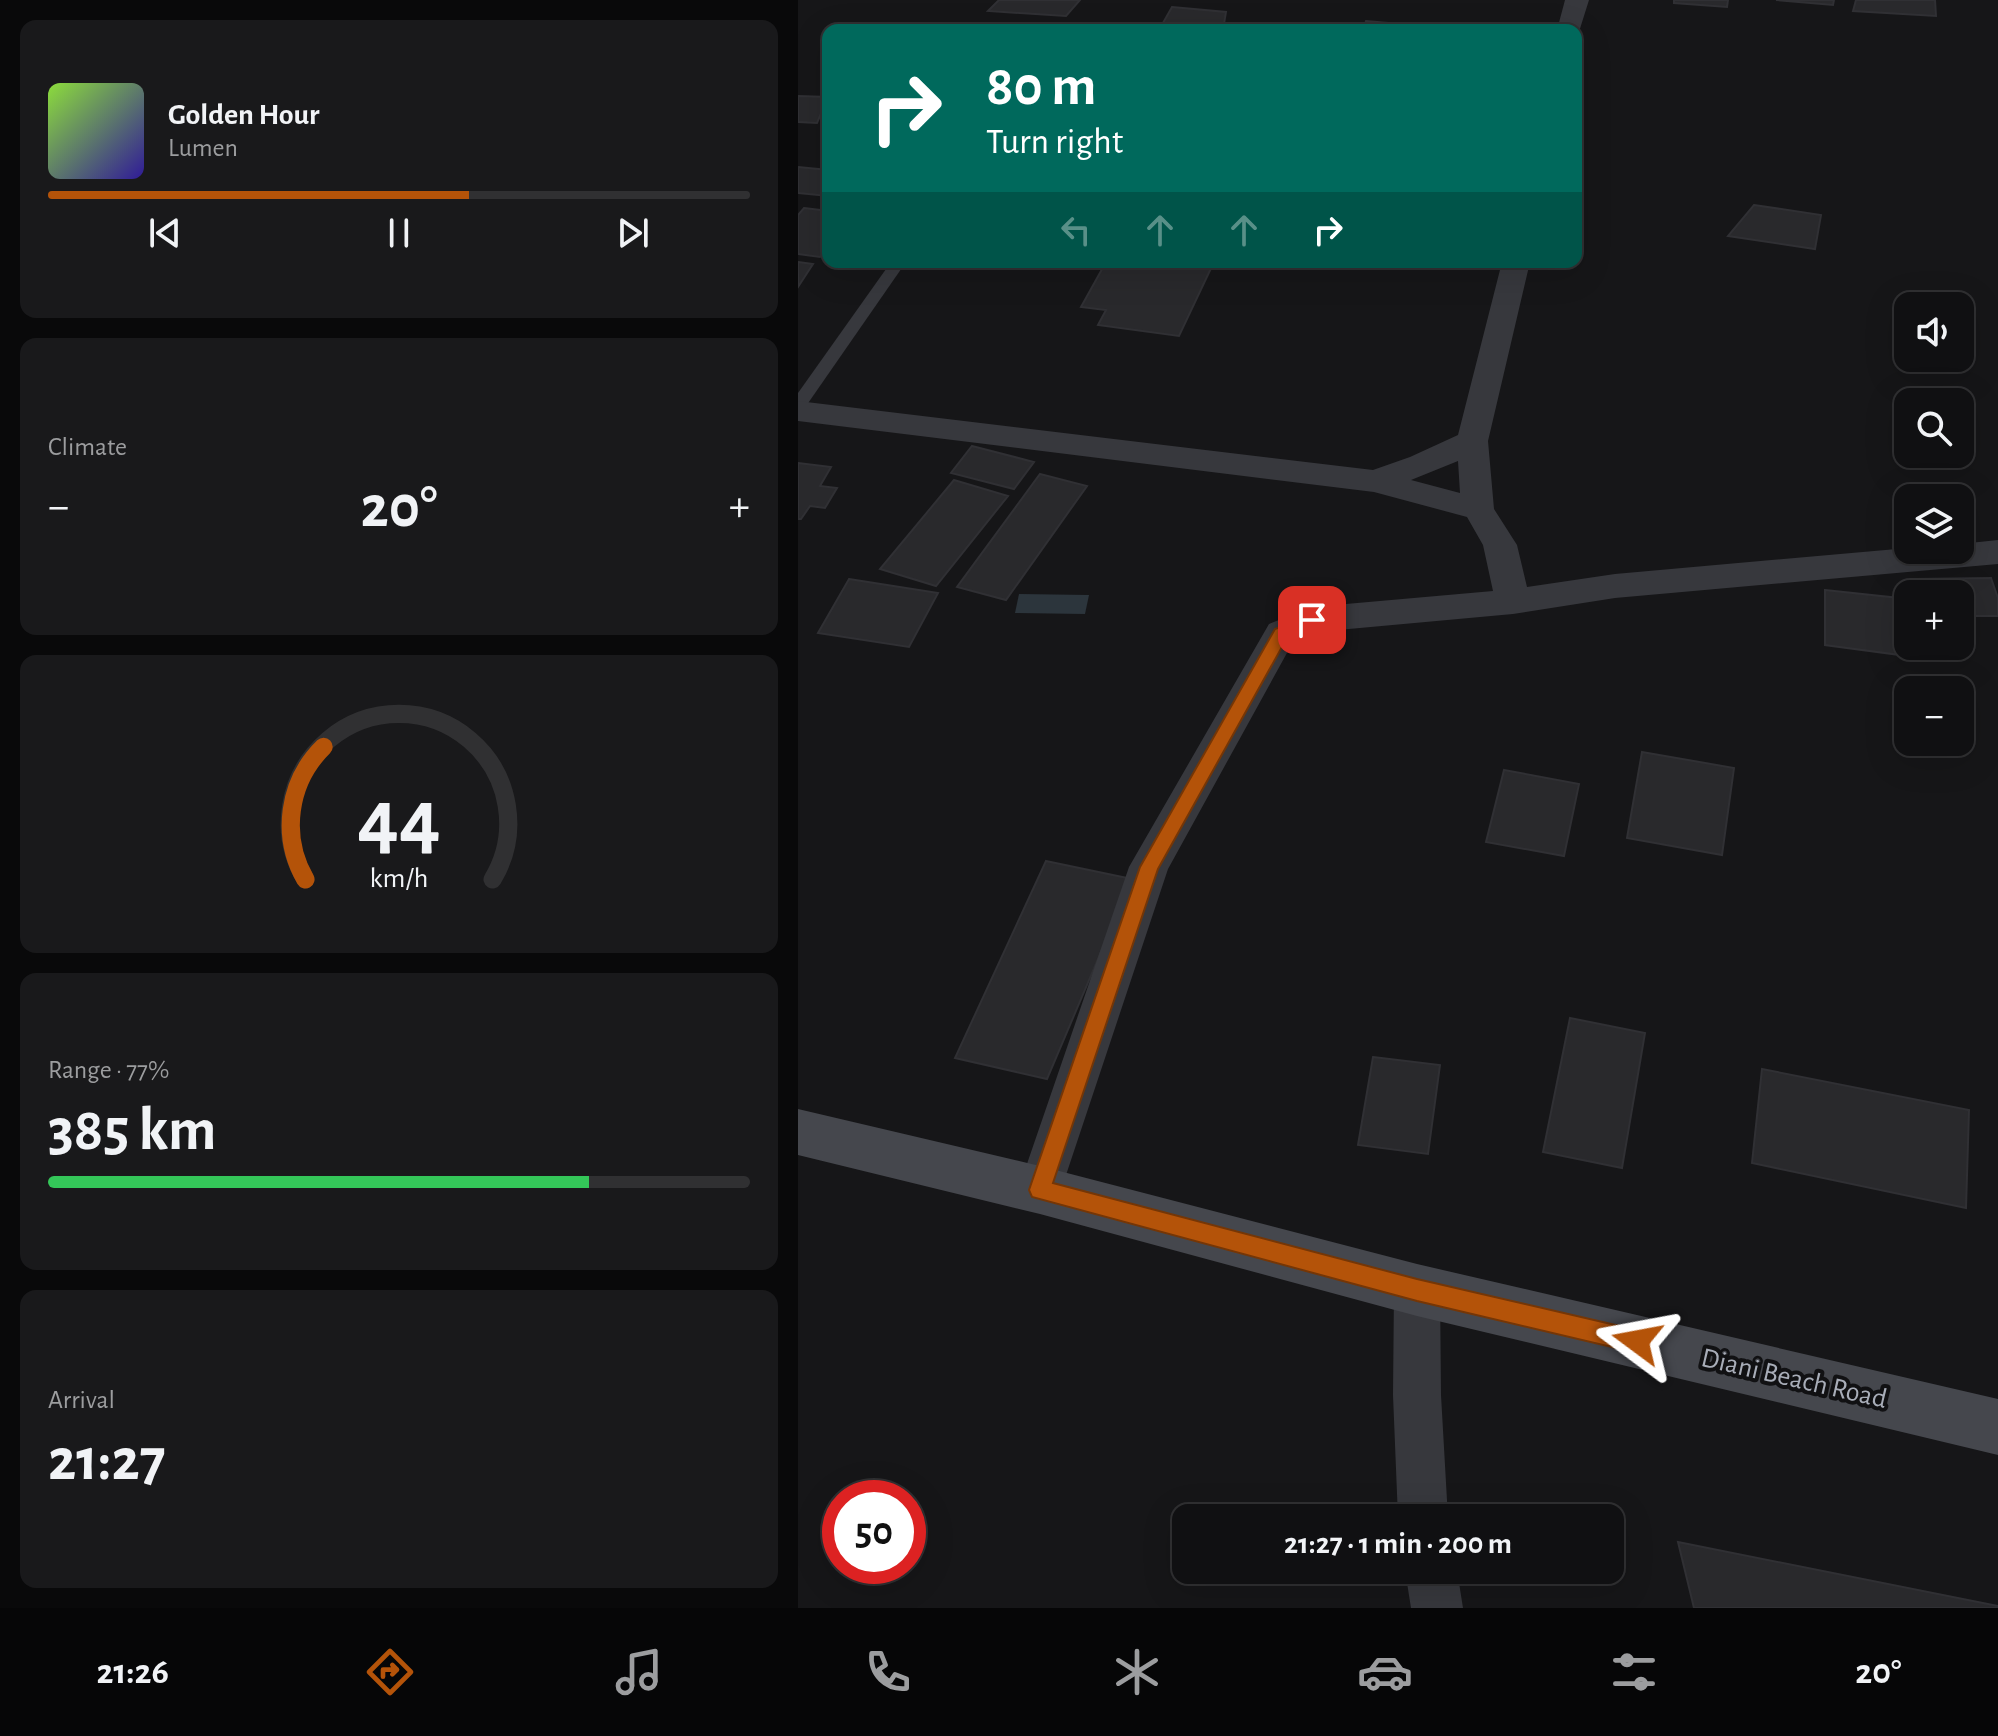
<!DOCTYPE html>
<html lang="en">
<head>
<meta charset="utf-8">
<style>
	body { margin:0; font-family:"Alegreya Sans",sans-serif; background:#19191b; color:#f1f3f6; height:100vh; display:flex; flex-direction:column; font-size:30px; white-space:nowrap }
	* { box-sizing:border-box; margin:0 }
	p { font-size:26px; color:#9c9d9f }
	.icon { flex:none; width:44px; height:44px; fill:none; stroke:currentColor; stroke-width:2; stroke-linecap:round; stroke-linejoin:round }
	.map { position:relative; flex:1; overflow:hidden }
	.panel { display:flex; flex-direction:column; gap:20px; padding:20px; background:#09090a; width:798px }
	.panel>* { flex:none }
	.banner { position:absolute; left:24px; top:24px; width:760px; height:244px; border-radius:16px; box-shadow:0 8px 32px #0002,0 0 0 2px #303032; background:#00695c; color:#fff; overflow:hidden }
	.controls { position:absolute; left:1096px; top:292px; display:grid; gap:16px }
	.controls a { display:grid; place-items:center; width:80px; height:80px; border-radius:16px; background:#101012; box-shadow:0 8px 32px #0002,0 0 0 2px #303032; font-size:40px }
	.speed { position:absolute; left:24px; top:1480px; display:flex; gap:16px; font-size:40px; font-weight:700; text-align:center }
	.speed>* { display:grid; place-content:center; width:104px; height:104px; border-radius:50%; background:#101012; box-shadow:0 8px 32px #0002,0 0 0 2px #303032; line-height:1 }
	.speed .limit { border:12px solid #d22; background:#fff; color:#111 }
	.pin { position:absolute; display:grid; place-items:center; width:68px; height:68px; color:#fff; margin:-34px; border-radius:16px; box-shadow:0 4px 12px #0006 }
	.me { position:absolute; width:88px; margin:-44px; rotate:283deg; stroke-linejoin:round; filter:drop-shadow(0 0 6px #0008) }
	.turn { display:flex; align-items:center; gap:28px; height:168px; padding:0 32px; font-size:36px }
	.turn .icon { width:104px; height:104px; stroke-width:2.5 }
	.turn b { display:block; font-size:56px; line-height:68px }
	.lanes { display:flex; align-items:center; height:76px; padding:0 32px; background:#0003; justify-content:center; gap:40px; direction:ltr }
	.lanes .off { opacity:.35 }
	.big { font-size:60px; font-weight:700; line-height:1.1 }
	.panel .widget { flex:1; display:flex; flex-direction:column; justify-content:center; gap:12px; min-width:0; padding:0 28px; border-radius:16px; background:#19191b }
	.panel .dial { align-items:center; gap:0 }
	.dial svg { height:208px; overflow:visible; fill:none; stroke:#303032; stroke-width:7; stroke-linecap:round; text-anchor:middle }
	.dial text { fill:#f1f3f6; stroke:none }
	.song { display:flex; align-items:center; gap:24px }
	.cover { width:96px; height:96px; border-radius:12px; background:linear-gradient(135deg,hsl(90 70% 55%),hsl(250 70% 35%)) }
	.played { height:8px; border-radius:4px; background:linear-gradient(90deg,#b45309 60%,#303032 60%) }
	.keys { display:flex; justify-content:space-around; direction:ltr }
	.heat { display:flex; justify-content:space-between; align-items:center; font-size:44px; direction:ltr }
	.charge { height:12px; border-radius:6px; background:linear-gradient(90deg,#34c759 77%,#303032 0) }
	.trip { position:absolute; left:374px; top:1504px; width:452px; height:80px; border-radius:16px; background:#101012; box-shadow:0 8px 32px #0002,0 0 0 2px #303032; font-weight:700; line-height:80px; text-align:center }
	.menu { display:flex; height:128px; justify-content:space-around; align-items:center; background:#060607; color:#9c9d9f }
	.menu .icon { width:56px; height:56px }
	.menu .active { color:#b45309 }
	.menu b { font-size:36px; color:#f1f3f6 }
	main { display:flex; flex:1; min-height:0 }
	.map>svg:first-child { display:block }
	.water { fill:#2c353c }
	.building { fill:#29292c; stroke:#303034; stroke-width:2 }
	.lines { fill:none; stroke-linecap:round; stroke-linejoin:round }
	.lane { fill:#37383d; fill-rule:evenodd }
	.street { fill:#37383d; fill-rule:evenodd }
	.secondary { fill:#45474d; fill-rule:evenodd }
	.route { fill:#b45309; stroke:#753606; stroke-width:2 }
	.labels { text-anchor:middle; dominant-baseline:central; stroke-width:8; stroke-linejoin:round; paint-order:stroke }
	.near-street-label { font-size:28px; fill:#a8adb8; stroke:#111113 }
</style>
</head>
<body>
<main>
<section class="panel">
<div class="widget">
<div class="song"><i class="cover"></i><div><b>Golden Hour</b><p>Lumen</p></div></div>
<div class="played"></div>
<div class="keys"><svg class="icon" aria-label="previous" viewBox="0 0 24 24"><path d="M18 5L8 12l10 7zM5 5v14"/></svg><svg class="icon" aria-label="pause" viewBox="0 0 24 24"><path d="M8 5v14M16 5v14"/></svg><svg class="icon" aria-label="next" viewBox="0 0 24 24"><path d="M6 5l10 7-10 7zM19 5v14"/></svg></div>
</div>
<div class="widget"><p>Climate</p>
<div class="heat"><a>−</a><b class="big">20°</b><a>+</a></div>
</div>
<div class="widget dial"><svg viewBox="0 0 100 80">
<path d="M14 69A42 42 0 1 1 86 69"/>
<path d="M14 69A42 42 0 0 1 21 18" stroke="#b45309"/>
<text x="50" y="56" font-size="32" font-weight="700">44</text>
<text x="50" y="72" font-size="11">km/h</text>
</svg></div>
<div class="widget"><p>Range · 77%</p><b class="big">385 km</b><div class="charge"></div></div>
<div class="widget"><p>Arrival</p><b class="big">21:27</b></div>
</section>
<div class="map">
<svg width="1200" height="1608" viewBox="0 0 1200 1608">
	<rect width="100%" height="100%" fill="#161618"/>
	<!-- water -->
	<path class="water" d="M221 594 291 595 287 614 217 613Z"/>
	<!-- building -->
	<path class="building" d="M201 0H282L268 16 190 11Z
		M876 0H930L929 7 876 3Z
		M978 0H1036L1035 5Z
		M1058 0H1137L1138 16 1055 11Z
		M374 7 428 12 425 30H361Z
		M568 21 612 25 611 30H565Z
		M488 25 545 29 485 30Z
		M0 96 30 97 19 123 0 122Z
		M0 167 30 170V196L0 193Z
		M956 205 1023 215 1017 249 930 236Z
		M6 208 30 211V246L22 257 0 254V215Z
		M0 262 15 264 0 287Z
		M308 262H416L381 336 300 325 308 310 283 307Z
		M174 446 236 462 216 489 153 473Z
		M0 463 33 467 22 486 39 488 27 508 12 506 3 519H0Z
		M242 474 289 486 208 600 159 587Z
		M156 480 210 496 138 586 82 569Z
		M1193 578 1200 598V616H1162V594H1124L1120 579Z
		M51 579 140 593 111 647 20 633Z
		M1027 590 1101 598 1102 655 1027 645Z
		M844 752 936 768 924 855 829 838Z
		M706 770 781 784 766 856 688 842Z
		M248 861 334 879 249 1079 157 1058Z
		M772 1018 847 1033 824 1168 745 1152Z
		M575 1057 642 1065 630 1154 560 1145Z
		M964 1069 1171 1110 1168 1208 954 1163Z
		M880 1542 1200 1606V1608H896Z"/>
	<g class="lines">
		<!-- lane -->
		<path class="lane" d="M93 262H108L6 409 0 410V393Z"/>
		<!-- street -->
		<path class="street" d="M767 0H791L780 35 778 30H759Z
			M704 262H732L690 441 696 509 719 545 729 587 817 574 1110 548 1162 550V544L1200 540V564L817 598 715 614 518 632 495 642 370 869 258 1205 242 1211 226 1205 220 1190 331 867 471 624 514 607 695 591 685 545 669 517 576 492 0 421V401L575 470 612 457 660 435ZM660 461 662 493 613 480Z
			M619 1267 635 1274 642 1290 643 1395 650 1518H600L595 1395 596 1290 603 1274Z
			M607 1570H659L665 1608H613Z"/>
		<!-- secondary -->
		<path class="secondary" d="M0 1109 242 1166 619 1264 1200 1399V1455L619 1316 242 1214 0 1155Z"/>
	</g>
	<!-- route -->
	<path class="route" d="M514 614 522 620 520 625 489 638 360 869 255 1183 619 1279 839 1330 847 1333 850 1341 847 1349 839 1353 619 1301 234 1197 231 1190 342 867 477 629Z"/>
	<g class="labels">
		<!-- near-street labels -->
		<g class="near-street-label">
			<text transform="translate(996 1379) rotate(13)">Diani Beach Road</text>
		</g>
	</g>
</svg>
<div class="controls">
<a><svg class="icon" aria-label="sound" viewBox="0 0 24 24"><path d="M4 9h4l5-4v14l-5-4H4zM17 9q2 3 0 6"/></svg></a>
<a><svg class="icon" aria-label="search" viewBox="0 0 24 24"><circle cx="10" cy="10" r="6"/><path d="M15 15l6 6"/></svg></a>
<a><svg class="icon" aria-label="layers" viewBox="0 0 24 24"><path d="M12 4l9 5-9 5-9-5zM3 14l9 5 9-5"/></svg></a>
<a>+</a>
<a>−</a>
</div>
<div class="speed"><div class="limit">50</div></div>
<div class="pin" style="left:514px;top:620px;background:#d93025"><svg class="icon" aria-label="arrive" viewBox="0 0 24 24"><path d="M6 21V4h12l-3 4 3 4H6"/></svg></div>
<svg class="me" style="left:839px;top:1341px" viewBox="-20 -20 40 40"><path d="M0-17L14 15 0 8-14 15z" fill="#b45309" stroke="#fff" stroke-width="4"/></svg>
<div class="trip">21:27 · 1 min · 200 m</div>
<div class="banner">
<div class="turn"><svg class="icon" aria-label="right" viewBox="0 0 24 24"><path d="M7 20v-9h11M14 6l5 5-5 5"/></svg><div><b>80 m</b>Turn right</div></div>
<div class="lanes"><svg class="icon off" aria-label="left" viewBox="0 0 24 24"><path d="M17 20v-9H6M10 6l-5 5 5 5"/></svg><svg class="icon off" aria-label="ahead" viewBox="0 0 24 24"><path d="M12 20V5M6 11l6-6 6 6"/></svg><svg class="icon off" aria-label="ahead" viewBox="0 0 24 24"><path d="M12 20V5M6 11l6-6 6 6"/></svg><svg class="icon" aria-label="right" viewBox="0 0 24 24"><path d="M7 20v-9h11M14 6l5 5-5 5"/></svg></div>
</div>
</div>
</main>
<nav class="menu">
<b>21:26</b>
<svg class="icon active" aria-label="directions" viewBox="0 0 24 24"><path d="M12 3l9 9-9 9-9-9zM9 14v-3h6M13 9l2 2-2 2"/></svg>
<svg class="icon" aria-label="music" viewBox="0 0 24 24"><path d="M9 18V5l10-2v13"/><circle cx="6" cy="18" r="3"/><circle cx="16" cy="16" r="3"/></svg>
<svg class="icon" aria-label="phone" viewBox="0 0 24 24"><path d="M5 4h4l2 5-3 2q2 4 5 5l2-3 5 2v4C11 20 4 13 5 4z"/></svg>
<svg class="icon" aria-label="climate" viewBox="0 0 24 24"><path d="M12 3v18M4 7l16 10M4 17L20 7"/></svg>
<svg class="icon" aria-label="car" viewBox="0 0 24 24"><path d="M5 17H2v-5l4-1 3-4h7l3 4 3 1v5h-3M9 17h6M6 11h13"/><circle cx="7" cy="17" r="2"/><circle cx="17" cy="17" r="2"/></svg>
<svg class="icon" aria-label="filters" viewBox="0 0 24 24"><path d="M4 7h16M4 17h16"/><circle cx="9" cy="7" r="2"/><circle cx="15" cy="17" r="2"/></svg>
<b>20°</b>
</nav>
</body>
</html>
